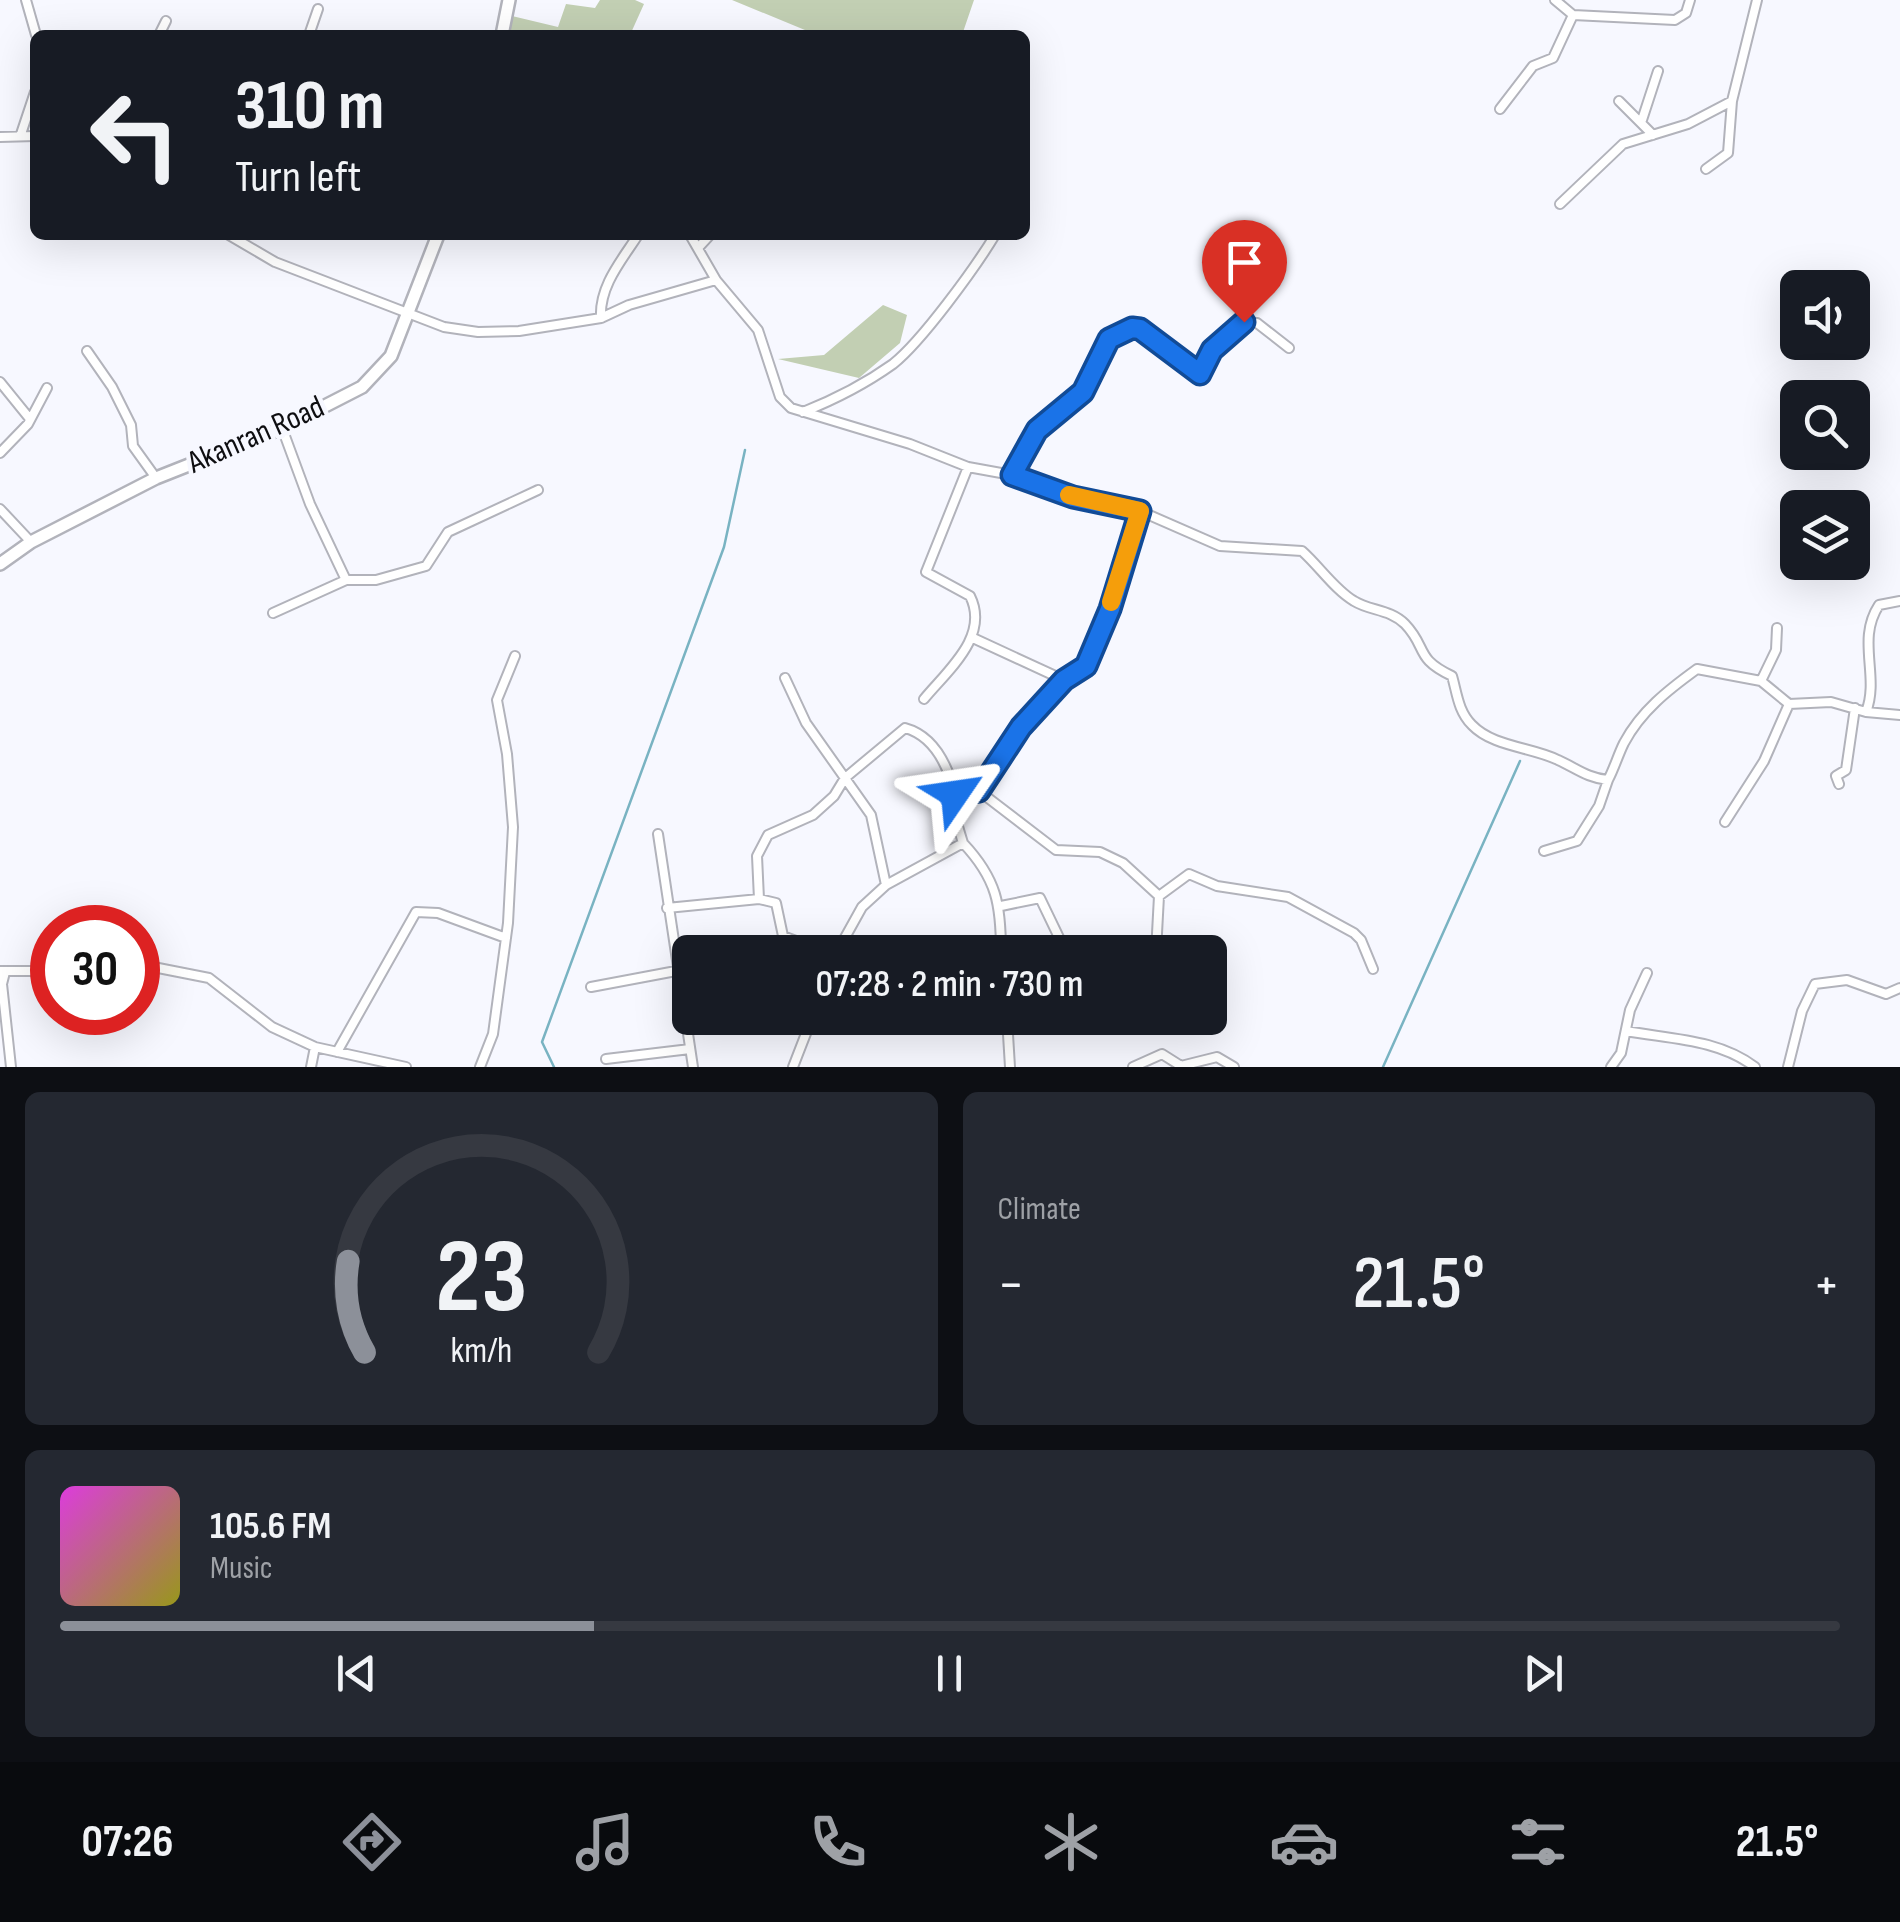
<!DOCTYPE html>
<html lang="en">
<head>
<meta charset="utf-8">
<style>
	body { margin:0; font-family:"Sofia Sans Condensed",sans-serif; background:#242831; color:#f1f3f6; height:100vh; display:flex; flex-direction:column; font-size:38px; white-space:nowrap }
	* { box-sizing:border-box; margin:0 }
	p { font-size:32px; color:#9ea1a6 }
	.icon { flex:none; width:55px; height:55px; fill:none; stroke:currentColor; stroke-width:2; stroke-linecap:round; stroke-linejoin:round }
	.map { position:relative; height:1067px; overflow:hidden }
	.drawer { display:flex; flex-direction:column; gap:25px; padding:25px; background:#0d0f14; flex:1 }
	.drawer>* { flex:none }
	.guide { position:absolute; left:30px; top:30px; width:1000px; height:210px; border-radius:15px; box-shadow:0 10px 40px #0002; background:#171b24; color:#f1f3f6; overflow:hidden }
	.tools { position:absolute; left:1780px; top:270px; display:grid; gap:20px }
	.tools a { display:grid; place-items:center; width:90px; height:90px; border-radius:15px; background:#171b24; box-shadow:0 10px 40px #0002; font-size:50px }
	.speed { position:absolute; left:30px; top:905px; display:flex; gap:20px; font-size:50px; font-weight:700; text-align:center }
	.speed>* { display:grid; place-content:center; width:130px; height:130px; border-radius:50%; background:#171b24; box-shadow:0 10px 40px #0002; line-height:1 }
	.speed .limit { border:15px solid #d22; background:#fff; color:#111 }
	.pin { position:absolute; display:grid; place-items:center; width:85px; height:85px; color:#fff; margin:-102px -42px; border-radius:50% 50% 50% 0; rotate:-45deg; box-shadow:0 0 10px #0007 }
	.pin .icon { rotate:45deg }
	.me { position:absolute; width:110px; margin:-55px; rotate:58deg; stroke-linejoin:round; filter:drop-shadow(0 0 8px #0008) }
	.turn { display:flex; align-items:center; gap:35px; height:210px; padding:0 40px; font-size:45px }
	.turn .icon { width:130px; height:130px; stroke-width:2.5 }
	.turn b { display:block; font-size:70px; line-height:85px }
	.big { font-size:75px; font-weight:600; line-height:1.1 }
	.drawer .card { flex:1; display:flex; flex-direction:column; justify-content:center; gap:15px; min-width:0; padding:0 35px; border-radius:15px; background:#242831 }
	.drawer .dial { align-items:center; gap:0 }
	.dial svg { height:260px; overflow:visible; fill:none; stroke:#363941; stroke-width:7; stroke-linecap:round; text-anchor:middle }
	.dial text { fill:#f1f3f6; stroke:none }
	.song { display:flex; align-items:center; gap:30px }
	.cover { width:120px; height:120px; border-radius:15px; background:linear-gradient(135deg,hsl(300 70% 55%),hsl(60 70% 35%)) }
	.played { height:10px; border-radius:5px; background:linear-gradient(90deg,#8c9099 30%,#363941 30%) }
	.keys { display:flex; justify-content:space-around; direction:ltr }
	.heat { display:flex; justify-content:space-between; align-items:center; font-size:55px; direction:ltr }
	.drawer .tiles { flex:1; display:grid; gap:25px; grid-template-columns:1fr 1fr }
	.card:last-child { grid-column:span 2 }
	.trip { position:absolute; left:672px; top:935px; width:555px; height:100px; border-radius:15px; background:#171b24; box-shadow:0 10px 40px #0002; font-weight:600; line-height:100px; text-align:center }
	.menu { display:flex; height:160px; justify-content:space-around; align-items:center; background:#090b0e; color:#9ea1a6 }
	.menu .icon { width:70px; height:70px }
	.menu .active { color:#8c9099 }
	.menu b { font-size:45px; color:#f1f3f6 }
	.map>svg:first-child { display:block }
	.green { fill:#c2cfb3 }
	.lines { fill:none; stroke-linecap:round; stroke-linejoin:round }
	.stream { stroke:#79b3c2; stroke-width:2.5 }
	.street-casing { stroke:#b2b3bb; stroke-width:12 }
	.secondary-casing { stroke:#b2b3bb; stroke-width:16 }
	.street { stroke:#fff; stroke-width:8 }
	.secondary { stroke:#fff; stroke-width:11 }
	.route-casing { stroke:#114b97; stroke-width:25 }
	.route { stroke:#1a73e8; stroke-width:18 }
	.slow { stroke:#f59e0b; stroke-width:18 }
	.labels { text-anchor:middle; dominant-baseline:central; stroke-width:9; stroke-linejoin:round; paint-order:stroke }
	.street-label { font-size:32px; fill:#0e0e11; stroke:#f7f8ff }
</style>
</head>
<body>
<div class="map">
<svg width="1900" height="1067" viewBox="0 0 1900 1067">
	<rect width="100%" height="100%" fill="#f7f8ff"/>
	<!-- green -->
	<path class="green" d="M600 0H635L644 4 630 35H508L512 16 558 27 566 4 595 8Z
		M732 0H974L962 35H817Z
		M883 305 907 315 900 343 859 378 778 359 824 355Z"/>
	<g class="lines">
		<!-- stream -->
		<path class="stream" d="M554 1067 542 1042 724 547 745 450
			M1383 1067 1520 761"/>
		<!-- street casing -->
		<g class="street-casing">
			<path id="street" d="M26 0 36 35
				M1555 0 1573 15
				M159 35 166 21
				M309 35 318 9
				M1619 101 1653 135
				M1500 109 1533 66 1553 58 1573 15 1675 20 1686 13 1690 0
				M1642 120 1658 71
				M21 134 35 92
				M0 137 35 136
				M1706 169 1728 153 1732 101
				M1560 204 1623 144 1688 124 1732 101 1757 0
				M229 235 275 262 444 327 478 332 519 331 601 318
				M638 235C622 260 599 286 601 318L629 305 716 280
				M690 235 716 280 758 330 780 397 791 408 910 444 968 467 1012 475 1073 497 1140 511 1220 546 1302 551C1319 566 1335 590 1354 601 1370 611 1390 609 1405 624 1428 648 1414 658 1452 676 1457 693 1458 711 1472 725 1493 747 1532 747 1558 760 1576 768 1587 778 1608 780 1614 769 1618 755 1624 743 1641 711 1668 690 1697 669L1761 681 1789 704 1831 702 1866 712
				M698 248 710 235
				M87 351 112 387 131 425 133 446 156 478
				M0 382 30 419
				M803 412C836 399 865 384 893 364 922 341 975 268 995 235
				M282 428 310 504 346 580
				M0 453 28 424 47 388
				M1012 475 1037 430 1083 392 1109 339 1132 328 1140 329 1199 374 1212 350 1240 322 1257 323 1289 348
				M0 509 31 542
				M1900 601 1879 605C1856 640 1880 676 1866 712L1900 715
				M273 613 346 580H376L426 566 448 532 538 490
				M973 638 1064 680
				M785 678 806 723 871 815 886 885
				M1761 681 1776 650 1777 628
				M924 699C948 670 990 636 970 596L926 572 968 467
				M1839 784 1836 776 1846 770 1855 708
				M979 791 1056 850 1100 852 1123 863 1159 896 1189 874 1217 886 1288 897 1354 933 1361 940 1373 969
				M1725 822 1764 761 1789 704
				M658 834 693 1067
				M963 843C997 879 1001 905 1001 952
				M1544 851 1577 841 1599 806 1608 780
				M759 899 757 856 768 835 813 815 834 796 845 778 905 728C934 736 948 766 955 794
				M1001 906 1040 898 1066 952
				M667 908 759 899 776 903 783 936 826 952
				M837 952 862 907 886 885 963 843 950 800 955 794 979 791 1021 727 1064 680 1086 665 1109 609 1121 561 1140 511
				M1156 952 1159 896
				M138 964 209 978 272 1027 315 1047 406 1067
				M0 971H52
				M5 972 2 984 11 1067
				M591 987 676 971
				M1007 1018 1010 1067
				M1626 1031C1670 1039 1718 1039 1755 1067
				M337 1052 416 912 438 913 506 938
				M606 1059 690 1049
				M311 1067 315 1047
				M480 1067 493 1034 508 923 513 827 507 754 497 700 515 656
				M793 1067 812 1018
				M1133 1067 1162 1054 1181 1066 1217 1057 1234 1067
				M1611 1067 1621 1053 1630 1010 1647 973
				M1788 1067 1802 1011 1815 984 1847 980 1886 994 1900 988"/>
		</g>
		<!-- secondary casing -->
		<g class="secondary-casing">
			<path id="secondary" d="M502 35 509 0
				M0 564 31 542 156 478 282 428 362 387 391 356 438 235"/>
		</g>
		<!-- street -->
		<use href="#street" class="street"/>
		<!-- secondary -->
		<use href="#secondary" class="secondary"/>
	</g>
	<g class="lines">
		<!-- route casing -->
		<g class="route-casing">
			<path id="route" d="M955 794 979 791 1021 727 1064 680 1086 666 1110 609 1140 511 1073 497 1012 475 1037 430 1083 392 1109 339 1132 328 1140 329 1200 374 1212 350 1244 322"/>
		</g>
		<!-- route -->
		<use href="#route" class="route"/>
		<!-- slow -->
		<path class="slow" d="M1069 495 1140 511 1111 602"/>
	</g>
	<g class="labels">
		<!-- street labels -->
		<g class="street-label">
			<text transform="translate(256 435) rotate(-24)">Akanran Road</text>
		</g>
	</g>
</svg>
<div class="tools">
<a><svg class="icon" aria-label="sound" viewBox="0 0 24 24"><path d="M4 9h4l5-4v14l-5-4H4zM17 9q2 3 0 6"/></svg></a>
<a><svg class="icon" aria-label="search" viewBox="0 0 24 24"><circle cx="10" cy="10" r="6"/><path d="M15 15l6 6"/></svg></a>
<a><svg class="icon" aria-label="layers" viewBox="0 0 24 24"><path d="M12 4l9 5-9 5-9-5zM3 14l9 5 9-5"/></svg></a>
</div>
<div class="speed"><div class="limit">30</div></div>
<div class="pin" style="left:1244px;top:322px;background:#d93025"><svg class="icon" aria-label="arrive" viewBox="0 0 24 24"><path d="M6 21V4h12l-3 4 3 4H6"/></svg></div>
<svg class="me" style="left:955px;top:794px" viewBox="-20 -20 40 40"><path d="M0-17L14 15 0 8-14 15z" fill="#1a73e8" stroke="#fff" stroke-width="4"/></svg>
<div class="trip">07:28 · 2 min · 730 m</div>
<div class="guide">
<div class="turn"><svg class="icon" aria-label="left" viewBox="0 0 24 24"><path d="M17 20v-9H6M10 6l-5 5 5 5"/></svg><div><b>310 m</b>Turn left</div></div>
</div>
</div>
<section class="drawer">
<div class="tiles">
<div class="card dial"><svg viewBox="0 0 100 80">
<path d="M14 69A42 42 0 1 1 86 69"/>
<path d="M14 69A42 42 0 0 1 9 41" stroke="#8c9099"/>
<text x="50" y="56" font-size="32" font-weight="700">23</text>
<text x="50" y="72" font-size="11">km/h</text>
</svg></div>
<div class="card"><p>Climate</p>
<div class="heat"><a>−</a><b class="big">21.5°</b><a>+</a></div>
</div>
<div class="card">
<div class="song"><i class="cover"></i><div><b>105.6 FM</b><p>Music</p></div></div>
<div class="played"></div>
<div class="keys"><svg class="icon" aria-label="previous" viewBox="0 0 24 24"><path d="M18 5L8 12l10 7zM5 5v14"/></svg><svg class="icon" aria-label="pause" viewBox="0 0 24 24"><path d="M8 5v14M16 5v14"/></svg><svg class="icon" aria-label="next" viewBox="0 0 24 24"><path d="M6 5l10 7-10 7zM19 5v14"/></svg></div>
</div>
</div>
</section>
<nav class="menu">
<b>07:26</b>
<svg class="icon active" aria-label="directions" viewBox="0 0 24 24"><path d="M12 3l9 9-9 9-9-9zM9 14v-3h6M13 9l2 2-2 2"/></svg>
<svg class="icon" aria-label="music" viewBox="0 0 24 24"><path d="M9 18V5l10-2v13"/><circle cx="6" cy="18" r="3"/><circle cx="16" cy="16" r="3"/></svg>
<svg class="icon" aria-label="phone" viewBox="0 0 24 24"><path d="M5 4h4l2 5-3 2q2 4 5 5l2-3 5 2v4C11 20 4 13 5 4z"/></svg>
<svg class="icon" aria-label="climate" viewBox="0 0 24 24"><path d="M12 3v18M4 7l16 10M4 17L20 7"/></svg>
<svg class="icon" aria-label="car" viewBox="0 0 24 24"><path d="M5 17H2v-5l4-1 3-4h7l3 4 3 1v5h-3M9 17h6M6 11h13"/><circle cx="7" cy="17" r="2"/><circle cx="17" cy="17" r="2"/></svg>
<svg class="icon" aria-label="filters" viewBox="0 0 24 24"><path d="M4 7h16M4 17h16"/><circle cx="9" cy="7" r="2"/><circle cx="15" cy="17" r="2"/></svg>
<b>21.5°</b>
</nav>
</body>
</html>
